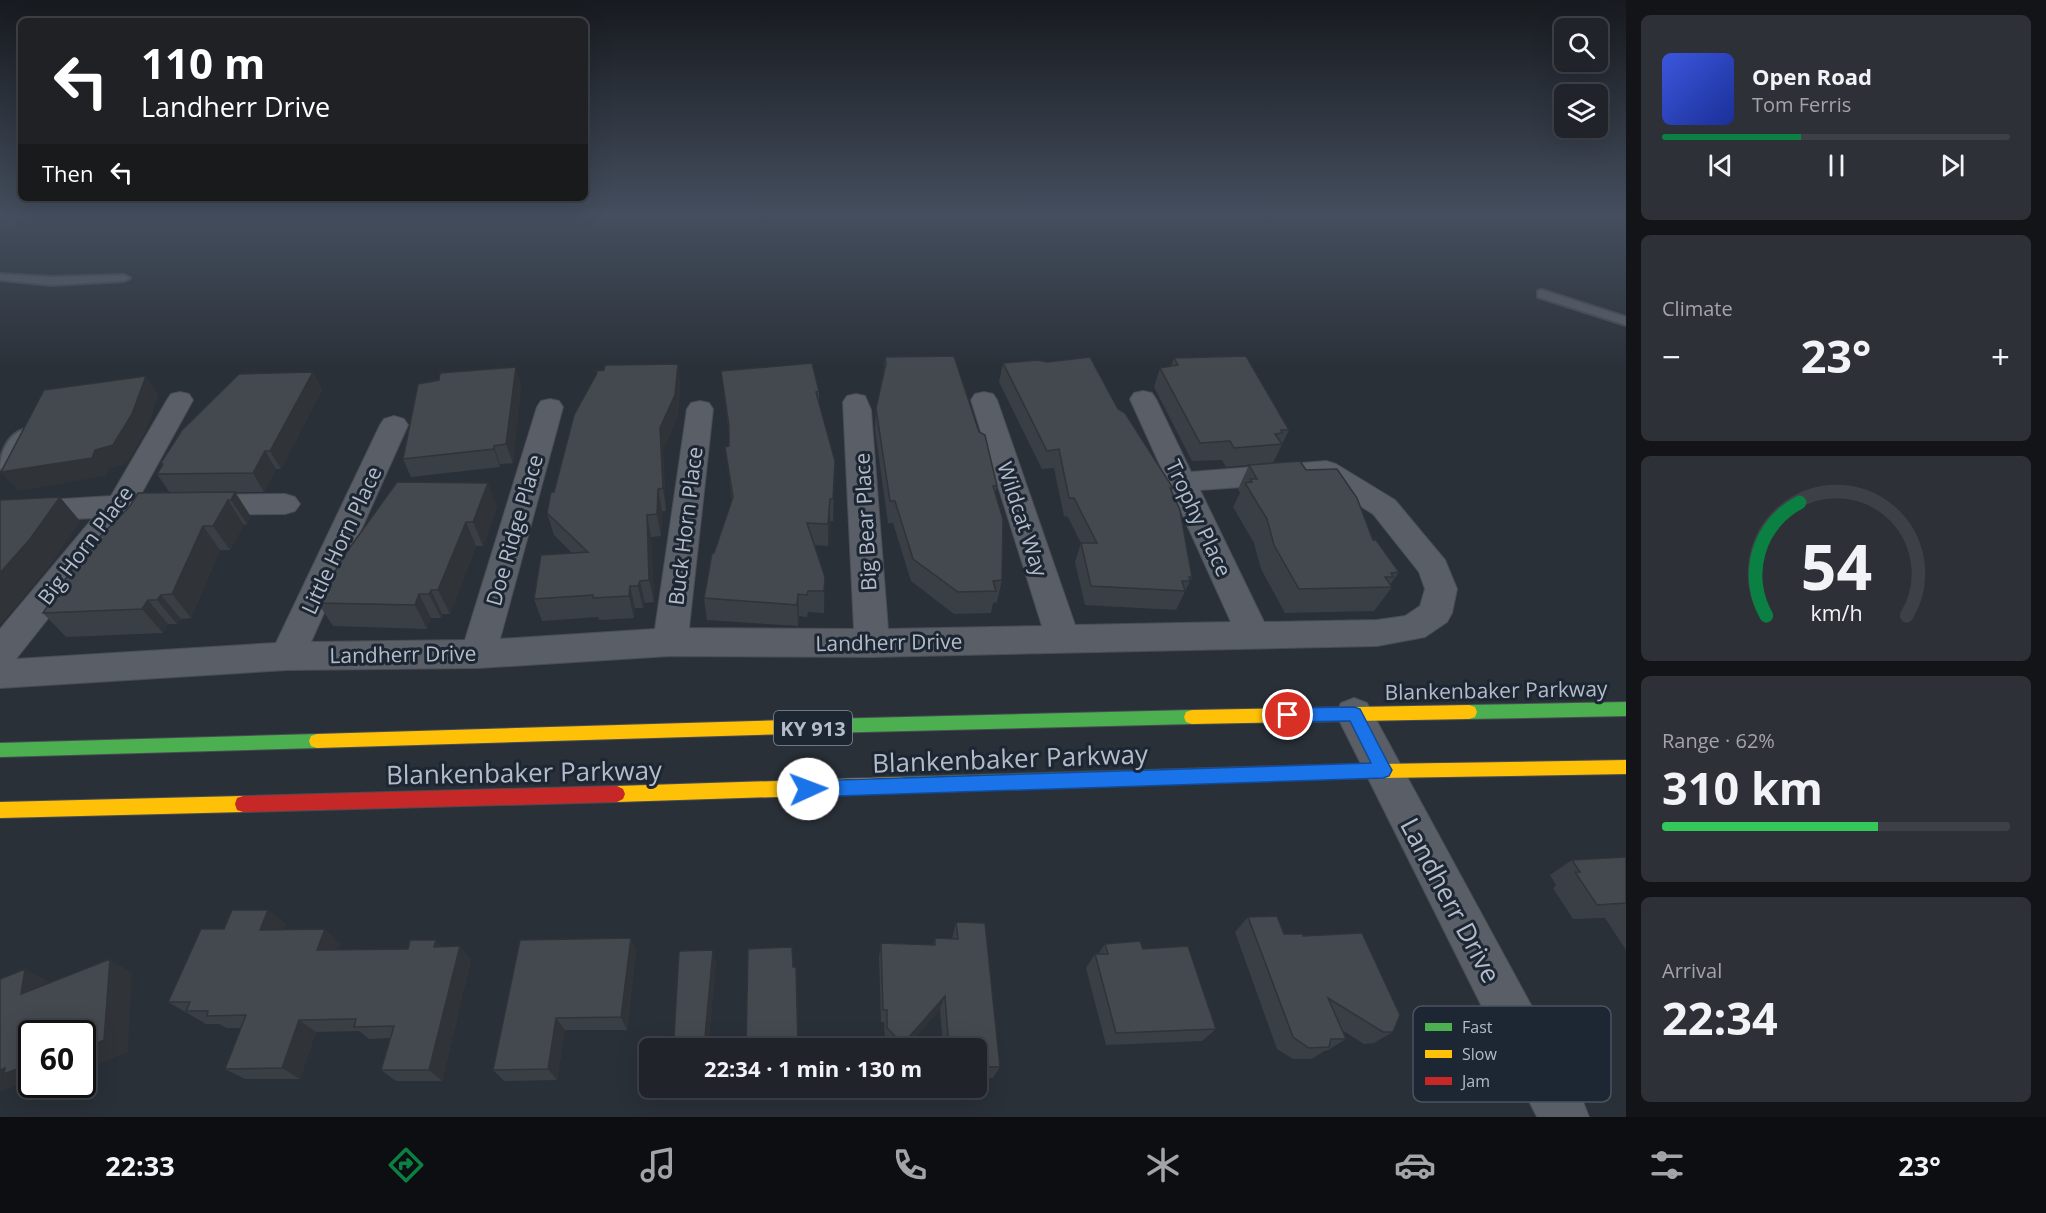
<!DOCTYPE html>
<html lang="en">
<head>
<meta charset="utf-8">
<style>
	body { margin:0; font-family:"Open Sans",sans-serif; background:#2d3036; color:#f1f3f6; height:100vh; display:flex; flex-direction:column; font-size:22px; white-space:nowrap }
	* { box-sizing:border-box; margin:0 }
	p { font-size:20px; color:#a2a4a8 }
	.icon { flex:none; width:33px; height:33px; fill:none; stroke:currentColor; stroke-width:2; stroke-linecap:round; stroke-linejoin:round }
	.map { position:relative; flex:1; overflow:hidden }
	.panel { display:flex; flex-direction:column; gap:15px; padding:15px; background:#121417; width:420px }
	.panel>* { flex:none }
	.top-card { position:absolute; left:18px; top:18px; width:570px; height:183px; border-radius:9px; box-shadow:0 6px 24px #0002,0 0 0 2px #3d4147; background:#202124; color:#fff; overflow:hidden }
	.tools { position:absolute; left:1554px; top:18px; display:grid; gap:12px }
	.tools a { display:grid; place-items:center; width:54px; height:54px; border-radius:9px; background:#20242a; box-shadow:0 6px 24px #0002,0 0 0 2px #3d4147; font-size:30px }
	.speed { position:absolute; left:18px; top:1020px; display:flex; gap:12px; font-size:30px; font-weight:700; text-align:center }
	.speed>* { display:grid; place-content:center; width:78px; height:78px; border-radius:50%; background:#20242a; box-shadow:0 6px 24px #0002,0 0 0 2px #3d4147; line-height:1 }
	.speed .limit { border:3px solid #111; border-radius:9px; background:#fff; color:#111 }
	.pin { position:absolute; display:grid; place-items:center; width:51px; height:51px; color:#fff; margin:-26px; border:3px solid #fff; border-radius:50%; box-shadow:0 2px 6px #0007 }
	.me { position:absolute; width:66px; margin:-33px; rotate:88deg; stroke-linejoin:round; filter:drop-shadow(0 0 4px #0008) }
	.turn { display:flex; align-items:center; gap:21px; height:126px; padding:0 24px; font-size:27px }
	.turn .icon { width:78px; height:78px; stroke-width:2.5 }
	.turn b { display:block; font-size:42px; line-height:51px }
	.then { display:flex; align-items:center; height:57px; padding:0 24px; background:#0003; gap:12px; font-size:22px }
	.big { font-size:45px; font-weight:700; line-height:1.1 }
	.panel .card { flex:1; display:flex; flex-direction:column; justify-content:center; gap:9px; min-width:0; padding:0 21px; border-radius:9px; background:#2d3036 }
	.panel .dial { align-items:center; gap:0 }
	.dial svg { height:156px; overflow:visible; fill:none; stroke:#3d4147; stroke-width:7; stroke-linecap:round; text-anchor:middle }
	.dial text { fill:#f1f3f6; stroke:none }
	.song { display:flex; align-items:center; gap:18px }
	.cover { width:72px; height:72px; border-radius:9px; background:linear-gradient(135deg,hsl(230 70% 55%),hsl(230 70% 35%)) }
	.played { height:6px; border-radius:3px; background:linear-gradient(90deg,#0b8043 40%,#3d4147 40%) }
	.keys { display:flex; justify-content:space-around; direction:ltr }
	.heat { display:flex; justify-content:space-between; align-items:center; font-size:33px; direction:ltr }
	.charge { height:9px; border-radius:4px; background:linear-gradient(90deg,#34c759 62%,#3d4147 0) }
	.trip { position:absolute; left:639px; top:1038px; width:348px; height:60px; border-radius:9px; background:#20242a; box-shadow:0 6px 24px #0002,0 0 0 2px #3d4147; font-weight:700; line-height:60px; text-align:center }
	.tab-bar { display:flex; height:96px; justify-content:space-around; align-items:center; background:#0d0e11; color:#a2a4a8 }
	.tab-bar .icon { width:42px; height:42px }
	.tab-bar .active { color:#0b8043 }
	.tab-bar b { font-size:27px; color:#f1f3f6 }
	main { display:flex; flex:1; min-height:0 }
	.map>svg:first-child { display:block }
	.lines { fill:none; stroke-linecap:round; stroke-linejoin:round }
	.lane-casing { stroke:#484c53; stroke-width:4 }
	.street-casing { stroke:#484c53; stroke-width:2 }
	.fast-casing { stroke:#484c55; stroke-width:2 }
	.slow-casing { stroke:#484c55; stroke-width:2 }
	.jam-casing { stroke:#484c55; stroke-width:2 }
	.lane { fill:#5a5e66; fill-rule:evenodd }
	.street { fill:#5a5e66; fill-rule:evenodd }
	.fast { fill:#4caf50; fill-rule:evenodd }
	.slow { fill:#ffc107; fill-rule:evenodd }
	.jam { fill:#c62828; fill-rule:evenodd }
	.wall { fill:#3a3f45 }
	.shaded-wall { fill:#303338 }
	.building { fill:#444950; stroke:#303338; stroke-width:1.5 }
	.route { fill:#1a73e8; stroke:#114b97; stroke-width:1.5 }
	.labels { text-anchor:middle; dominant-baseline:central; stroke-width:6; stroke-linejoin:round; paint-order:stroke }
	.shield { fill:#1d2633; stroke:#878f9c; stroke-width:1.5 }
	.shield-label { font-size:20px; font-weight:bold; fill:#b4bcc9 }
	.street-label { font-size:21px; fill:#b4bcc9; stroke:#1d2633 }
	.near-street-label { font-size:26px; fill:#b4bcc9; stroke:#1d2633 }
	.key { fill:#1d2633; stroke:#4a5360; stroke-width:1.5 }
	.key-label { font-size:16px; fill:#b4bcc9 }
</style>
</head>
<body>
<main>
<div class="map">
<svg width="1626" height="1117" viewBox="0 0 1626 1117">
	<rect width="100%" height="100%" fill="#2a3038"/>
	<g class="lines">
		<!-- lane casing -->
		<g class="lane-casing">
			<path id="lane" d="M0 274 52 277 124 275 130 278 124 281 52 285 0 280Z
				M1542 290 1626 317V325L1538 297V291Z
				M23 430 30 435 5 467 0 469C0 455 7 435 23 430Z"/>
		</g>
		<!-- street casing -->
		<g class="street-casing">
			<path id="street" d="M1143 391 1152 393 1156 399 1191 472 1326 461 1336 464 1395 500 1445 560 1457 589 1452 613 1447 622 1425 637 1377 646 872 657 670 656 478 668 287 670 0 688V629L93 518 0 523V503L111 496 167 400 171 394 180 392 189 394 193 400 140 496 145 498 149 505 145 512 129 516 16 659 276 643 380 425 384 419 394 416 404 419 408 425 311 642 465 640 537 407 541 401 550 399 559 401 563 407 500 639 655 629 687 409 691 403 700 401 709 403 713 409 689 628 854 629 843 402 847 396 856 394 865 396 871 410 888 629 1042 626 971 400 975 394 984 392 993 394 997 400 1075 625 1231 622 1130 399 1134 393ZM1321 481 1373 514 1419 572 1425 589 1420 606 1405 616 1377 620 1264 622 1200 490Z
				M285 494 295 497 300 504 295 511 285 514 202 515 191 512 187 505 191 498 202 495Z
				M1354 698 1367 703 1582 1099 1589 1117H1537L1336 714 1341 703Z"/>
		</g>
		<!-- fast casing -->
		<g class="fast-casing">
			<path id="fast" d="M1626 702V716L1469 719 1463 717 1461 712 1463 707 1469 705Z
				M1192 710 1198 712 1200 717 1198 722 1192 724 824 733 818 731 816 726 818 721 824 719Z
				M317 734 323 736 325 741 323 746 317 748 0 757V743Z
				M1319 765 1325 767 1327 772 1325 777 1319 779 901 793 895 790 893 785 895 780 901 777Z"/>
		</g>
		<!-- slow casing -->
		<g class="slow-casing">
			<path id="slow" d="M1469 705 1475 707 1477 712 1475 717 1469 719 1192 724 1186 722 1184 717 1186 712 1192 710Z
				M824 719 830 721 832 726 830 731 824 733 317 748 311 746 309 741 311 736 317 734Z
				M1626 760V774L1319 779 1313 777 1311 772 1313 767 1319 765Z
				M901 777 907 780 909 785 907 790 901 793 617 802 611 799 609 794 611 789 617 786Z
				M243 796 249 798 251 804 249 810 243 812 0 818V802Z"/>
		</g>
		<!-- jam casing -->
		<g class="jam-casing">
			<path id="jam" d="M617 786 623 789 625 794 623 799 617 802 243 812 237 810 235 804 237 798 243 796Z"/>
		</g>
		<!-- lane -->
		<use href="#lane" class="lane"/>
		<!-- street -->
		<use href="#street" class="street"/>
		<!-- fast -->
		<use href="#fast" class="fast"/>
		<!-- slow -->
		<use href="#slow" class="slow"/>
		<!-- jam -->
		<use href="#jam" class="jam"/>
	</g>
	<!-- wall -->
	<path class="wall" d="M885 357 979 432 997 486 995 493 1002 580 997 602 993 603 991 613 954 614 911 581 893 523H888L875 430 876 408 883 375Z
		M1174 358 1289 430 1273 463 1226 467 1222 460 1192 461 1154 387 1160 368 1171 366Z
		M1003 363 1118 409 1173 488 1172 492 1192 577 1176 610 1085 605 1075 562 1081 543 1068 517 1064 516 1054 468 1042 469 999 382Z
		M678 364 680 386 678 416 663 450 666 511H662L661 536 651 537 654 602 645 603 643 608H635L634 618 599 620 598 617 542 621 534 599 572 553 554 535 547 513 554 492 597 374 596 371Z
		M721 371 819 391V401L835 461 833 521H830L828 546 814 545 825 577 824 613 808 612 807 617 799 616 798 626 707 620 704 598 714 553 732 500 725 447 729 446V436Z
		M313 372 322 390 281 469H276L264 492 170 493 157 474 162 466 160 464Z
		M521 386 513 463 500 464V467L411 477 403 459Z
		M1249 465 1306 470 1373 540 1399 572 1390 585 1392 587 1374 611 1285 613 1261 569 1254 543 1233 507 1240 493 1238 489Z
		M235 492 251 517 247 524 244 525 230 550H220L191 618 181 619 177 624H168L163 633 66 637 43 613Z
		M497 507 483 546H476L450 614H442L441 618H431L427 629 333 626 318 603 343 557Z
		M1626 857V950L1605 918 1573 919 1553 888 1556 885 1550 875 1572 860Z
		M268 910 285 924 283 929 340 943 338 949H408L436 940 442 947 460 946 471 960 442 1081H396L381 1070 390 1038 369 1039 359 1031 316 1032 300 1079H245L225 1069 241 1028H227L219 1024H206L168 1002 224 929Z
		M1248 917 1284 934 1303 936 1393 1032 1374 1043 1364 1044 1342 1030 1346 1039 1328 1050 1324 1051 1312 1059H1293L1277 1049 1235 932Z
		M956 922 1000 1067 993 1078H976V1048H943L940 1009 906 1048H893L885 1040 884 1022H881L879 957 881 943 933 945 935 938 952 939Z
		M631 938 636 952 627 1030H565L557 1080 504 1081 493 1070Z
		M1105 944 1143 949 1216 1029 1202 1041 1106 1045 1086 968 1095 954H1098Z
		M716 963 708 1048H678L674 1038Z"/>
	<!-- shaded-wall -->
	<path class="shaded-wall" d="M678 364 680 386 678 416 663 450 666 511 663 488 660 428Z
		M516 367 521 386 513 463 506 444Z
		M313 372 322 390 281 469 270 451Z
		M146 376 159 395 145 433 127 463 109 469 106 476 18 491 1 472 95 450Z
		M494 446 500 464V467L494 449Z
		M265 451 276 469 264 492 253 473Z
		M488 483 497 507 483 546 473 522Z
		M658 489 662 511 661 536 657 514Z
		M235 492 251 517 247 524 231 500Z
		M60 497 80 521 52 563 1 624 0 623V573Z
		M830 499V521L828 546V524Z
		M228 500 244 525 230 550 213 526Z
		M647 515 651 537 654 602 649 580Z
		M466 522 476 546 450 614 438 590Z
		M203 526 220 550 191 618 172 594Z
		M825 577V599L824 613V591Z
		M640 581 645 603 643 608 638 586Z
		M630 586 635 608 634 618 629 596Z
		M431 590 442 614 441 618 429 594Z
		M419 594 431 618 427 629 415 605Z
		M798 594 799 616 798 626 797 605Z
		M161 595 181 619 177 624 157 600Z
		M148 600 168 624 163 633 142 609Z
		M268 910 285 924 277 944 260 930Z
		M325 929 340 943 333 963 317 950Z
		M631 938 636 952 627 1030 621 1017Z
		M436 940 448 954 434 947Z
		M460 946 471 960 442 1081 429 1070Z
		M713 950 716 963 708 1048 705 1037Z
		M110 959 132 973 128 1052 94 1066 87 1063 82 1064V1050Z
		M25 969 50 982 21 994Z
		M945 996 940 1009 906 1048 909 1037Z
		M556 1018 565 1030 557 1080 548 1069Z
		M299 1020 316 1032 300 1079 282 1068Z
		M32 1063V1084H33L32 1085 25 1082 0 1092V1070L5 1068Z"/>
	<!-- building -->
	<path class="building" d="M954 356 979 432 985 435 997 486H993L1003 519 1002 580 993 581 996 591 958 592 913 559 895 501H890L876 408 886 363 885 357Z
		M1246 356 1289 430H1281L1282 433 1275 434 1282 444 1234 448 1230 441 1200 443 1160 368 1178 365 1174 358Z
		M1090 357 1118 409 1125 413 1173 488H1170L1180 510 1192 577H1189L1190 581H1182L1185 591 1091 586 1081 543H1097L1074 498H1069L1059 449 1047 451 1003 363 1038 360 1047 362Z
		M812 363 819 391 816 392 835 461 833 499H830L828 524 807 523 825 577 824 591H808L807 595 798 594 797 605 704 598 712 553H714L733 497 725 447 729 446V426L721 371Z
		M678 364 675 395 660 428 663 488 658 489 657 514 647 515 649 580 640 581 638 586H630L629 596 593 598V595L534 599 541 555 588 552 547 513 551 492H554L574 415 597 373 596 371 604 370 605 365Z
		M516 367 506 444 494 446V449L403 459 418 384 439 380 440 373Z
		M313 372 270 451H265L253 473 157 474 163 464H160L182 430 239 374Z
		M146 376 132 414 113 445 95 450 92 458 1 472 44 390Z
		M1300 461 1306 470 1337 469 1357 498 1373 540H1376L1399 572 1391 573 1393 577H1385L1392 587 1299 589 1274 545 1267 519 1245 483 1252 482 1250 479H1257L1249 465Z
		M397 482 488 483 473 522H466L438 590H431L429 594H419L415 605 318 603 343 557Z
		M235 492 231 500H228L213 526H203L172 594 161 595 157 600H148L142 609 43 613 80 557 130 506 138 493Z
		M60 497 30 539 0 573V500Z
		M1626 857V903L1597 905 1575 872H1580L1572 860Z
		M232 910H268L260 930 325 929 317 950 408 949 410 940H436L434 947 460 946 429 1070H381L394 1026 354 1027 356 1019 299 1020 282 1068 225 1069 246 1015 207 1016 208 1011H186L190 1002H168L201 929H224Z
		M1277 916 1284 934H1303V936L1362 933 1400 1015 1393 1032H1383L1328 998 1346 1039H1331L1329 1047 1309 1048 1293 1037 1248 917Z
		M956 922 985 923 1000 1067H976V1048H949L945 996 909 1037H896L887 1028V1010H883L881 943 935 945V938L958 939Z
		M631 938 621 1017 556 1018 548 1069 493 1070 520 940Z
		M1140 941 1143 949 1188 946 1216 1029 1116 1033 1095 954H1108L1105 944Z
		M792 947 793 967H796L798 1048H746L748 949Z
		M713 950 705 1037 674 1038 679 951Z
		M110 959 104 1040 82 1050V1034H32V1063L4 1074 5 1068 0 1070V979L25 969 21 994Z"/>
	<!-- sky -->
	<linearGradient id="sky" x2="0" y2="1"><stop stop-color="#171a1f"/><stop offset="0.58" stop-color="#444e5e"/><stop offset="1" stop-color="#444e5e" stop-opacity="0"/></linearGradient>
	<rect width="1626" height="370" fill="url(#sky)"/>
	<!-- route -->
	<path class="route" d="M1354 707 1360 709 1389 765 1392 770 1389 776 1383 778 808 797 802 794 799 789 802 783 808 781 1371 763 1350 721 1288 722 1283 720 1280 715 1283 710 1288 708Z"/>
	<g class="labels">
		<!-- shield labels -->
		<rect class="shield" x="774" y="711" width="78" height="34" rx="4.5"/>
		<g class="shield-label">
			<text x="813" y="728">KY 913</text>
		</g>
		<!-- street labels -->
		<g class="street-label">
			<text transform="translate(1199 518) rotate(65)">Trophy Place</text>
			<text transform="translate(1023 519) rotate(72)">Wildcat Way</text>
			<text transform="translate(865 522) rotate(-93)">Big Bear Place</text>
			<text transform="translate(685 526) rotate(-83)">Buck Horn Place</text>
			<text transform="translate(514 530) rotate(-74)">Doe Ridge Place</text>
			<text transform="translate(341 540) rotate(-65)">Little Horn Place</text>
			<text transform="translate(85 545) rotate(-53)">Big Horn Place</text>
			<text transform="translate(889 642) rotate(-1)">Landherr Drive</text>
			<text transform="translate(403 654) rotate(-1)">Landherr Drive</text>
			<text transform="translate(1496 690) rotate(-1)">Blankenbaker Parkway</text>
		</g>
		<!-- near-street labels -->
		<g class="near-street-label">
			<text transform="translate(1010 758) rotate(-2)">Blankenbaker Parkway</text>
			<text transform="translate(524 772) rotate(-1)">Blankenbaker Parkway</text>
			<text transform="translate(1451 900) rotate(62)">Landherr Drive</text>
		</g>
	</g>
	<!-- legend -->
	<rect x="1413" y="1006" width="198" height="96" rx="9" class="key"/>
	<rect x="1425" y="1023" width="27" height="8" fill="#4caf50"/>
	<rect x="1425" y="1050" width="27" height="8" fill="#ffc107"/>
	<rect x="1425" y="1077" width="27" height="8" fill="#c62828"/>
	<g class="key-label">
		<text x="1462" y="1033">Fast</text>
		<text x="1462" y="1060">Slow</text>
		<text x="1462" y="1087">Jam</text>
	</g>
</svg>
<div class="tools">
<a><svg class="icon" aria-label="search" viewBox="0 0 24 24"><circle cx="10" cy="10" r="6"/><path d="M15 15l6 6"/></svg></a>
<a><svg class="icon" aria-label="layers" viewBox="0 0 24 24"><path d="M12 4l9 5-9 5-9-5zM3 14l9 5 9-5"/></svg></a>
</div>
<div class="speed"><div class="limit">60</div></div>
<div class="pin" style="left:1288px;top:715px;background:#d93025"><svg class="icon" aria-label="arrive" viewBox="0 0 24 24"><path d="M6 21V4h12l-3 4 3 4H6"/></svg></div>
<svg class="me" style="left:808px;top:789px" viewBox="-20 -20 40 40"><circle r="19" fill="#fff"/><path d="M0-13L10 11 0 6-10 11z" fill="#1a73e8"/></svg>
<div class="trip">22:34 · 1 min · 130 m</div>
<div class="top-card">
<div class="turn"><svg class="icon" aria-label="left" viewBox="0 0 24 24"><path d="M17 20v-9H6M10 6l-5 5 5 5"/></svg><div><b>110 m</b>Landherr Drive</div></div>
<div class="then">Then<svg class="icon" aria-label="left" viewBox="0 0 24 24"><path d="M17 20v-9H6M10 6l-5 5 5 5"/></svg></div>
</div>
</div>
<section class="panel">
<div class="card">
<div class="song"><i class="cover"></i><div><b>Open Road</b><p>Tom Ferris</p></div></div>
<div class="played"></div>
<div class="keys"><svg class="icon" aria-label="previous" viewBox="0 0 24 24"><path d="M18 5L8 12l10 7zM5 5v14"/></svg><svg class="icon" aria-label="pause" viewBox="0 0 24 24"><path d="M8 5v14M16 5v14"/></svg><svg class="icon" aria-label="next" viewBox="0 0 24 24"><path d="M6 5l10 7-10 7zM19 5v14"/></svg></div>
</div>
<div class="card"><p>Climate</p>
<div class="heat"><a>−</a><b class="big">23°</b><a>+</a></div>
</div>
<div class="card dial"><svg viewBox="0 0 100 80">
<path d="M14 69A42 42 0 1 1 86 69"/>
<path d="M14 69A42 42 0 0 1 31 11" stroke="#0b8043"/>
<text x="50" y="56" font-size="32" font-weight="700">54</text>
<text x="50" y="72" font-size="11">km/h</text>
</svg></div>
<div class="card"><p>Range · 62%</p><b class="big">310 km</b><div class="charge"></div></div>
<div class="card"><p>Arrival</p><b class="big">22:34</b></div>
</section>
</main>
<nav class="tab-bar">
<b>22:33</b>
<svg class="icon active" aria-label="directions" viewBox="0 0 24 24"><path d="M12 3l9 9-9 9-9-9zM9 14v-3h6M13 9l2 2-2 2"/></svg>
<svg class="icon" aria-label="music" viewBox="0 0 24 24"><path d="M9 18V5l10-2v13"/><circle cx="6" cy="18" r="3"/><circle cx="16" cy="16" r="3"/></svg>
<svg class="icon" aria-label="phone" viewBox="0 0 24 24"><path d="M5 4h4l2 5-3 2q2 4 5 5l2-3 5 2v4C11 20 4 13 5 4z"/></svg>
<svg class="icon" aria-label="climate" viewBox="0 0 24 24"><path d="M12 3v18M4 7l16 10M4 17L20 7"/></svg>
<svg class="icon" aria-label="car" viewBox="0 0 24 24"><path d="M5 17H2v-5l4-1 3-4h7l3 4 3 1v5h-3M9 17h6M6 11h13"/><circle cx="7" cy="17" r="2"/><circle cx="17" cy="17" r="2"/></svg>
<svg class="icon" aria-label="filters" viewBox="0 0 24 24"><path d="M4 7h16M4 17h16"/><circle cx="9" cy="7" r="2"/><circle cx="15" cy="17" r="2"/></svg>
<b>23°</b>
</nav>
</body>
</html>
